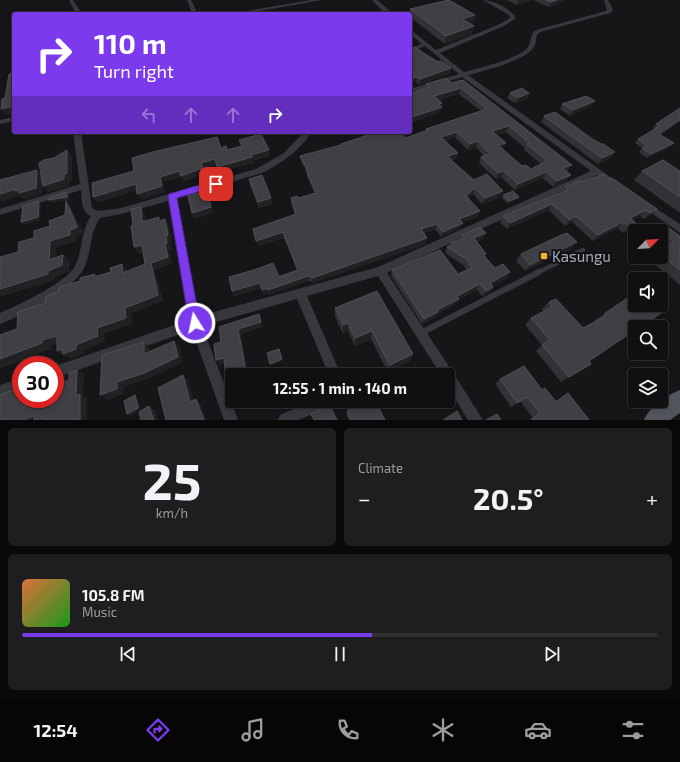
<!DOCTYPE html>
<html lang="en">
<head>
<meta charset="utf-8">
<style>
	body { margin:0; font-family:"Exo 2",sans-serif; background:#1e1e20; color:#f1f3f6; height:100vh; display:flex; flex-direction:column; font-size:15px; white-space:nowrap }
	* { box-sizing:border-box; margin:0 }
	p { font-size:13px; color:#9c9d9f }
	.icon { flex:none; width:22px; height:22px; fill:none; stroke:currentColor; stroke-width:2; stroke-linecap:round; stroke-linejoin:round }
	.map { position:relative; height:420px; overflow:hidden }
	.sheet { display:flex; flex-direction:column; gap:8px; padding:8px; background:#09090a; flex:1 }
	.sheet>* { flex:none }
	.top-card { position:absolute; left:12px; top:12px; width:400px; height:122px; border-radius:4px; box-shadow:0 2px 6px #0003,0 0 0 1px #303032; background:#7c3aed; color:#fff; overflow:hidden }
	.needle { width:26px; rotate:66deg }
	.fabs { position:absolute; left:628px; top:224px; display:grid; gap:8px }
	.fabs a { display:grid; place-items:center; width:40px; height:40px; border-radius:4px; background:#101012; box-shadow:0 2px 6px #0003,0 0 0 1px #303032; font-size:20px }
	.speed { position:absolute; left:12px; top:356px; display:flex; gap:8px; font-size:20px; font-weight:700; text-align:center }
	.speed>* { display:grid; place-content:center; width:52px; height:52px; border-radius:50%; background:#101012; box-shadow:0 2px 6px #0003,0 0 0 1px #303032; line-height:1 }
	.speed .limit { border:6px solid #d22; background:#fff; color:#111 }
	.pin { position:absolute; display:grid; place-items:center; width:34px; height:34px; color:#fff; margin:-17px; border-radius:8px; box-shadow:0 2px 6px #0006 }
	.me { position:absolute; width:44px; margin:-22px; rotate:350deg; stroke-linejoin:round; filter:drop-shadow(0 0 3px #0008) }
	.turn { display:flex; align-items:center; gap:14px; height:84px; padding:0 16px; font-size:18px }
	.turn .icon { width:52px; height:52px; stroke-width:2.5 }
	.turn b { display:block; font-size:28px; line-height:34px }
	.lanes { display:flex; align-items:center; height:38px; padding:0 16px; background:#0003; justify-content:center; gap:20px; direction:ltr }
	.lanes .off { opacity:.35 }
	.big { font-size:30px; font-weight:700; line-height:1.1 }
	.sheet .tile { flex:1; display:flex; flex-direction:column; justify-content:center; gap:6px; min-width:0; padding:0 14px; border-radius:6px; background:#1e1e20 }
	.sheet .dial { align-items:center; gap:0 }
	.dial b { font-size:52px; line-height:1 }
	.song { display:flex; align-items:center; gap:12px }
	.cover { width:48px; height:48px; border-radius:6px; background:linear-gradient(135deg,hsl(20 70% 55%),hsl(120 70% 35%)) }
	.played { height:4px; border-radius:2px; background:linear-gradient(90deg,#7c3aed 55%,#303032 55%) }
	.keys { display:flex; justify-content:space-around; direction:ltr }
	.heat { display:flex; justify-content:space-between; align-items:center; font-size:22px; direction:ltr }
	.sheet .tiles { flex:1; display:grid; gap:8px; grid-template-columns:1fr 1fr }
	.tile:last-child { grid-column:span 2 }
	.trip { position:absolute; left:225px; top:368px; width:230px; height:40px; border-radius:4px; background:#101012; box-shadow:0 2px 6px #0003,0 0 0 1px #303032; font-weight:700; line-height:40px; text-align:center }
	.menu { display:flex; height:64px; justify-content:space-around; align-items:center; background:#060607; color:#9c9d9f }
	.menu .icon { width:28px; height:28px }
	.menu .selected { color:#7c3aed }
	.menu b { font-size:18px; color:#f1f3f6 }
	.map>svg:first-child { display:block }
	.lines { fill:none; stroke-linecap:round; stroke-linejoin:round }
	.service-far1 { stroke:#37383d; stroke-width:4.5 }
	.service { stroke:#37383d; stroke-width:6 }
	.minor { fill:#37383d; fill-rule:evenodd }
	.primary { fill:#53555c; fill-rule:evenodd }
	.wall { fill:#323236; fill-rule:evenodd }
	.shaded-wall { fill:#212124 }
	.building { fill:#3f3f44; stroke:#4f5156; fill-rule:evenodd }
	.route { fill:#7c3aed; stroke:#51269a }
	.poi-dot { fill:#f2b134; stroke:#111113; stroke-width:1.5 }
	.labels { text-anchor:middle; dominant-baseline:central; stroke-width:4; stroke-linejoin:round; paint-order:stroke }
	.poi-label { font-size:15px; fill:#a8adb8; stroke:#111113; text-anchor:start }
</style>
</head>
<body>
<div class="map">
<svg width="680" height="420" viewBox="0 0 680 420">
	<rect width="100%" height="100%" fill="#161618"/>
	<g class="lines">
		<!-- service-far1 -->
		<path class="service-far1" d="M537 273 583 250"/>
		<!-- service -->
		<path class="service" d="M421 333 539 272"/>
		<!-- minor -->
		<path class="minor" d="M69 0H73L82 14H76Z
			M187 0H191L198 14H192Z
			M311 0H322L242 14H229Z
			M372 0H377L393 14H387L385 12 369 14 382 10Z
			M483 0C493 0 511 9 516 18L504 26 440 53 464 72C482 67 509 61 524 51 533 45 528 36 536 30L606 11 607 10 604 0H608L613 10 610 13 540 32 537 35C536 38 536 44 534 47 527 60 483 71 468 75L623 186 622 188H616L597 175 387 273 452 371 483 420H468L448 387V375H441L378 276 307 296 341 375H329L297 299 202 326 238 420H224L192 330 55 378V366L189 320 168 201 121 214 100 218C89 234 92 252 84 268 75 289 21 316 0 324V313C18 305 66 283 75 266 83 251 80 233 91 216 81 212 82 200 81 190L0 215V209L80 184 73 132H81L92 208 98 211 121 208 256 169 284 153 304 132H312C299 151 282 163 262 173L177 198 199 316 378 267 591 171 462 77 410 93V89L459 74 425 46 410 52V48L422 44 410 34V29L436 50 500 24 510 18 509 15Z
			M14 117V121L0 124V120Z
			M646 202 680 224V233L643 207 642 205Z
			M21 378V390L0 397V385Z
			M311 401H331L330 406 299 420H278L280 415Z"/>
		<!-- primary -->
		<path class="primary" d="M680 390V413L670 420H644C649 407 667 395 680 390Z"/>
	</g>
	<!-- wall -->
	<path class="wall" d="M507 0H532L517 5Z
		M533 0H565V1L549 7Z
		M410 9 475 15 473 23 470 24 472 34 445 44 410 17V14H409Z
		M410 47 451 68 449 74 419 85 416 82Z
		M463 80 569 170 566 171 567 181 553 187 543 178 515 190 501 177 496 179 479 163 481 157 484 156 476 147 468 150 455 137 445 141 458 153 456 159 452 160 474 180 503 191 501 197 482 204 473 194 468 198 480 211 477 217 462 222 460 228 441 237 435 229 424 233 426 244 312 283 311 281H308L269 295V293L264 295 261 288 234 296 232 291 297 270 284 238 258 246 253 229 295 215 291 203V198H299L315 194 307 176V172L301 162 300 156 341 146V144L379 135 405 138 426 131V129L481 111 459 94 439 100 442 103 440 112 411 123 410 121V94L425 89 426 84 451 83ZM506 132 525 148 524 150 541 164 531 169 522 166 502 149 503 148 506 143 497 135Z
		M510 93H529L527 99 515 103 507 98Z
		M595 101 591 106 570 116 560 109 562 104Z
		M680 108 660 135 674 143 670 147 647 158 639 152 642 148 635 143 638 139 655 129 653 128 656 124Z
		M544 116 611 158 598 164 541 122Z
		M335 132H349L338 136Z
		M642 171H680V213L634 180Z
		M249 179 271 198 272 204 259 208 250 185Z
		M609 179 657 209 651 215 644 219 640 216 632 220 636 223 630 229 623 233 618 228 593 241 572 222 565 226 549 210 507 229 500 222 503 216 562 192 565 187 581 182Z
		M503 195 519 197 517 199 508 204 502 198Z
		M661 232 680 236V285L648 259 651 257H661V249L663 248 661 247Z
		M462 235 483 239 477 242 485 256 495 268 507 278 492 285 493 287 490 292 482 296 477 290 459 299 456 304 438 314 436 317 422 324 391 276 392 270 458 274 467 270 463 265 445 253 447 247 450 245 451 243 460 240Z
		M571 249 525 271 516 261 521 254Z
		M377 291 410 361 388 372 371 339 355 346 348 331 343 334 335 317V308Z
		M635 293 589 361 591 364 561 382 536 351 542 345 525 325 531 318 544 311 542 309 549 302 583 328 596 321 595 320 604 314Z
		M500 379 542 390 556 401 568 393 589 420H529L533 418 520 401 511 407 495 384Z
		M347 411 385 420H349L347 416Z"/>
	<!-- shaded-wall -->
	<path class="shaded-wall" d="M518 0H532L517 5Z
		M557 0H565V1L549 7 551 2Z
		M475 15 473 23 460 26 462 19Z
		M474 26 472 34 445 44 446 36Z
		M451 68 449 74 419 85 420 79Z
		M417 77 416 82 410 84V79Z
		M461 88 459 94 433 102 434 96Z
		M529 93 527 99 515 103 517 98Z
		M595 101 591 106 570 116 573 110Z
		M442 103 440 112 411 123 412 117Z
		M14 106V114L7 115 1 109Z
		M680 120V121L656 139 659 134Z
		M509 126 506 132 490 137 492 131Z
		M292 132H302L292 135Z
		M338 132H349L338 136Z
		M457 132 455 137 440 143 441 137Z
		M478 141 476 147 468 150 470 144Z
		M506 143 503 148 496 151 498 145Z
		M674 143 670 147 647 158 651 154Z
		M67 150 72 156V180L69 182V186L49 192 43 186 64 175Z
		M269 150 270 156 253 161 254 163 219 172 217 167 251 155Z
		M615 152 611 158 598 164 602 158Z
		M458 153 456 159 447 162 448 156Z
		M215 159 217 165 203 169 205 174 184 182 181 177 163 182 165 192 141 200 137 194 160 177Z
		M572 165 569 170 559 174 563 168Z
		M37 170 42 176V194L26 199 24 198H22L20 196 0 202V194Z
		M504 171 501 177 496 179 498 173Z
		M546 172 543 178 515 190 518 184Z
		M571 175 567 181 553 187 557 181Z
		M136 184 139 190 97 203 93 197Z
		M475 188 473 194 464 202 466 196Z
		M207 191 213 213 194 219 192 213Z
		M503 191 501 197 482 204 485 198Z
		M67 192 69 195 70 200 51 203 48 200Z
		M519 197 517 199 508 204 509 201Z
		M271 198 272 204 259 208 258 202Z
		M39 201 41 204 40 220 24 225 21 222Z
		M66 201 71 208 83 232 82 234 76 237V241L56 248 55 266 49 260 50 241 70 235Z
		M552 204 549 210 507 229 510 223Z
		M141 207 145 214 147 229 142 222Z
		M657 209 651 215 644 219 650 213Z
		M646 210 640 216 625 224 630 218Z
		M480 211 477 217 457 224 459 219Z
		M576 216 572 222 565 226 570 220Z
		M165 219 169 226 172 243H170L172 250 169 251 172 264 155 270 163 301 131 314 132 324 104 334 105 342 84 350V354L71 359 66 356 65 357 57 351 76 345 97 328 125 308 151 263 165 244 166 236Z
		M623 222 618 228 593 241 598 235Z
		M463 223 460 228 441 237 443 232Z
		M636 223 630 229 623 233 629 227Z
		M437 224 435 229 419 234 421 229Z
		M283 232 284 238 258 246 256 241Z
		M486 233 483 239 471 244 474 238Z
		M427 238 426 244 312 283V278Z
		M577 242 571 249 525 271 530 265Z
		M142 245 147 252 139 254 134 247Z
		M63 255 70 261 69 272 55 277V280L0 297V289L48 271Z
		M122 264 128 271 123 273Z
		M510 272 507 278 486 288 490 283Z
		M308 276V281L269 295 268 290Z
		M260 283 261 288 234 296 232 291Z
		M480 284 477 290 459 299 456 304 438 314 436 317 422 324 424 319 457 296Z
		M493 287 490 292 482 296 486 291Z
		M267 288 269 293 264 295 262 290Z
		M259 314 261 320 263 327 241 334 248 372 242 375H232V380L230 381 226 377 238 329Z
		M348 323V331L343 334V325Z
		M372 331 371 339 355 346V338Z
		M57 336 65 341 51 346V349L0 369V359L42 340Z
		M174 341 179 346 183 362 150 378 124 387V394L108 400 100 395Z
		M144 342 149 348 150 359 144 354Z
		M413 354 410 361 388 372 390 365Z
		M224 358 227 363 220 365 216 360Z
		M282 359V361L271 366 270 364Z
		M77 370 84 374 83 396 87 398V420H80L76 396Z
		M183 375 188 380 195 406 190 402Z
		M135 395 137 396 141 409 130 416 127 414Z
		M196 399 200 403 207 420H204Z
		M270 401H275L263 407 262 405Z
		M149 406 155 410 159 420H154Z
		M34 416 42 418 48 420H24Z"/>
	<!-- building -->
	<path class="building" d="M449 0 475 15 462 19 474 26 446 36 410 9Z
		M546 0H557L551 2Z
		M241 13 242 14H231Z
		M410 47 416 48 438 62 441 61 451 68 420 79 417 77 410 79Z
		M12 49H14V106L1 109 2 99 5 98 9 74 12 73Z
		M446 78 451 83 463 80 572 165 563 168 571 175 557 181 546 172 518 184 504 171 498 173 481 157 490 154 478 141 470 144 457 132 441 137 458 153 448 156 454 163 474 180 487 174 503 191 485 198 475 188 466 196 480 211 459 219 463 223 443 232 437 224 421 229 427 238 312 278 311 276H308L268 290 267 288 262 290 260 283 232 291 229 277 254 270 273 263 279 277 298 270 283 232 256 241 253 229 296 214 291 198 297 196 299 198 316 193 306 170H308L300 156 341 145V144L377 132 379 135 391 132H400L405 138 428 130 426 129 487 109 461 88 434 96 442 103 438 104 442 107 412 117 410 115V94L429 87 426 84ZM509 126 530 143 527 144 547 161 531 169 526 165 522 166 498 145 506 143 492 131Z
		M522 88 529 93 517 98 510 93Z
		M586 96 595 101 573 110 562 104Z
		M680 108V120L659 134 674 143 651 154 642 148 647 146 638 139 660 126 656 124Z
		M555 112 591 138 601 144H603L615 152 602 158 544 116Z
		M261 134 269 150 251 155 252 157 217 167 215 159 201 163 203 168 181 176 179 171 160 177 162 186 137 194 136 184 93 197 92 183 134 171 132 158 153 152 217 137 221 148 226 146 227 150 242 146 239 140Z
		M67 150V173L64 175V179L43 186 39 163 44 160 54 158Z
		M663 160 680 171V197L642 171Z
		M37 170 36 188 19 193V190L15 191 16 189 0 194V180Z
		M604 174 609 179 612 178 657 209 650 213 646 210 630 218 636 223 629 227 623 222 598 235 576 216 570 220 552 204 510 223 503 216 568 190 565 187 579 181 581 182Z
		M262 175 271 198 258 202 249 179Z
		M207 191 211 207 192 213 188 196Z
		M513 191 519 197 509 201 503 195Z
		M67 192V197L48 200V198Z
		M39 201 38 217 21 222 23 206Z
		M66 201 77 226 76 228 70 230V235L50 241 49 260 63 255 62 265 48 271V274L0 289V257L18 252 19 242 34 238V231L50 226 49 221 65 215Z
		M141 207 142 222 159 217V221L165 219 168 235 166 236 167 243 165 244 168 257 151 263 158 295 125 308 126 318 97 328 98 336 76 345V349L63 354 62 349 57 351V336L42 340V343L0 359V335L17 329 18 312 45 303 46 296 58 292 59 287 80 281V278L95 274 94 277 111 272 110 268 122 264 123 273 145 264 142 245 134 247 131 226 133 225 131 209Z
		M480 227 486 233 474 238 486 254 483 255 495 268 503 264 510 272 490 283 493 287 486 291 480 284 457 296 459 299 437 310 438 312 424 319 392 270 440 250 458 274 472 268 466 259 447 247 452 245 451 243 465 238 462 235Z
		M669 228 680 236V270L661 255V249L674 242 661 232Z
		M567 233 577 242 530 265 521 254 559 236Z
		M377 291 413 354 390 365 372 331 355 338 348 323 343 325 335 308Z
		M635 293V305H653L661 313 640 327H635V330L589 361 591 364 569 377 542 345 550 340 531 318 552 307 549 302 556 299 583 328 606 316 604 314Z
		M259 314 261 322 238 329 245 367 226 377 224 358 216 360 214 344 221 342 219 327Z
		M174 341 178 357 144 373 117 382V389L100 395 102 355 144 342V354Z
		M279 349 282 359 270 364 267 353Z
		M524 366 542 390 545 388 556 402 568 393 589 420H531L540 413 527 397 517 403 500 379Z
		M290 369 292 375H280V374Z
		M77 370 76 396 80 394V420H42V418L37 420H34V416L24 420H0V395L21 387V399H55V386L69 380V373Z
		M183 375 190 402 196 399 204 420H166L158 388Z
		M135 395 138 408 127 414 124 401Z
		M260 401H270L262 405Z
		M365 401H375L385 420H351L347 411Z
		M329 404 337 420H314L311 414Z
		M149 406 154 420H141L139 412Z
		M457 411 462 420H443Z
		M497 414 501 420H486Z"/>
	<!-- route -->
	<path class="route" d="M216 180 220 184 219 186 177 198 200 323 199 327 195 329 191 327 189 323 168 196 169 194Z"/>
	<!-- markers -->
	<rect class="poi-dot" x="540" y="252" width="8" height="8" rx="2"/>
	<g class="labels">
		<!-- poi labels -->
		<g class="poi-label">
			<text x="552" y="256">Kasungu</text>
		</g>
	</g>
</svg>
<div class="fabs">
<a><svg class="needle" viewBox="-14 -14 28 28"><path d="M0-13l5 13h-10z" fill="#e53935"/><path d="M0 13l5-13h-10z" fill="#9c9d9f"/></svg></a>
<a><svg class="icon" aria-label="sound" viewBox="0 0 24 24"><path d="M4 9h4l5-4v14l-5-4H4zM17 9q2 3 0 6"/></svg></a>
<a><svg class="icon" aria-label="search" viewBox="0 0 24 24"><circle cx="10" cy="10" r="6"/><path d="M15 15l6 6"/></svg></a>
<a><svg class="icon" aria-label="layers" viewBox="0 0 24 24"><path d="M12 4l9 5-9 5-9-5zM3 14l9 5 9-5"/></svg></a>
</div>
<div class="speed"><div class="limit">30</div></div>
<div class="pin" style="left:216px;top:184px;background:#d93025"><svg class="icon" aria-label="arrive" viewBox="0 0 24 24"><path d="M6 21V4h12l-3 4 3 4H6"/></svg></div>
<svg class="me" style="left:195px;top:323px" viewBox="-20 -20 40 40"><circle r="17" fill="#7c3aed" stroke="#fff" stroke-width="3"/><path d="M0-11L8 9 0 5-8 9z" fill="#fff"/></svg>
<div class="trip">12:55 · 1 min · 140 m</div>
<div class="top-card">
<div class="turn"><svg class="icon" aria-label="right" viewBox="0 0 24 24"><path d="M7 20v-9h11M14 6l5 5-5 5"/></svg><div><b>110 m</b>Turn right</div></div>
<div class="lanes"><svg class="icon off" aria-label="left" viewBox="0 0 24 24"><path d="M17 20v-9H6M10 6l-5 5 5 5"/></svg><svg class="icon off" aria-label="ahead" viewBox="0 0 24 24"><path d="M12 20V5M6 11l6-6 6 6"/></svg><svg class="icon off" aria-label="ahead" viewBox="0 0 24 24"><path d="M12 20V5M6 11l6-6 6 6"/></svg><svg class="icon" aria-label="right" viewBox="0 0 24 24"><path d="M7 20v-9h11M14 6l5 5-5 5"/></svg></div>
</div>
</div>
<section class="sheet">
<div class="tiles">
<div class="tile dial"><b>25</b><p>km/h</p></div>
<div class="tile"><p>Climate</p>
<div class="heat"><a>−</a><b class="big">20.5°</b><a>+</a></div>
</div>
<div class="tile">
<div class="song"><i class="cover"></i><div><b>105.8 FM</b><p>Music</p></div></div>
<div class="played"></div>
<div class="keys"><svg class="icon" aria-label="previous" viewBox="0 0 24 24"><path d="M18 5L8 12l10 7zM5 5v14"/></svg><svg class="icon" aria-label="pause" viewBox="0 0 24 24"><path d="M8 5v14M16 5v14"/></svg><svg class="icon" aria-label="next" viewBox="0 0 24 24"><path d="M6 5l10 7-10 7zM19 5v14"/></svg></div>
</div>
</div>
</section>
<nav class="menu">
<b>12:54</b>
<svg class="icon selected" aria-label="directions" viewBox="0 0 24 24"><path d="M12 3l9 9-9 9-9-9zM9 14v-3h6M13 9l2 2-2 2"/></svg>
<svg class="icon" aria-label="music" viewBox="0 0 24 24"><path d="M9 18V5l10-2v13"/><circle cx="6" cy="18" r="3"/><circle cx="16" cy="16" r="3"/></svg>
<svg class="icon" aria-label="phone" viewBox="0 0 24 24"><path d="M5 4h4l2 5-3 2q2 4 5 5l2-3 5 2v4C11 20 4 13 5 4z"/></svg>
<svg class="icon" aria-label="climate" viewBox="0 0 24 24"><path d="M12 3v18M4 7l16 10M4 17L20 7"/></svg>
<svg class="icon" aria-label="car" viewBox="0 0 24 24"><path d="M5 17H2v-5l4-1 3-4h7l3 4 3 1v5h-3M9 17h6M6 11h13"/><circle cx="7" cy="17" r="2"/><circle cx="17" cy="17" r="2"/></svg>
<svg class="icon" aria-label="filters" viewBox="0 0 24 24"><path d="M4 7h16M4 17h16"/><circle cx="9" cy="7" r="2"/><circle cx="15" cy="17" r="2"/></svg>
</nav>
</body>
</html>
